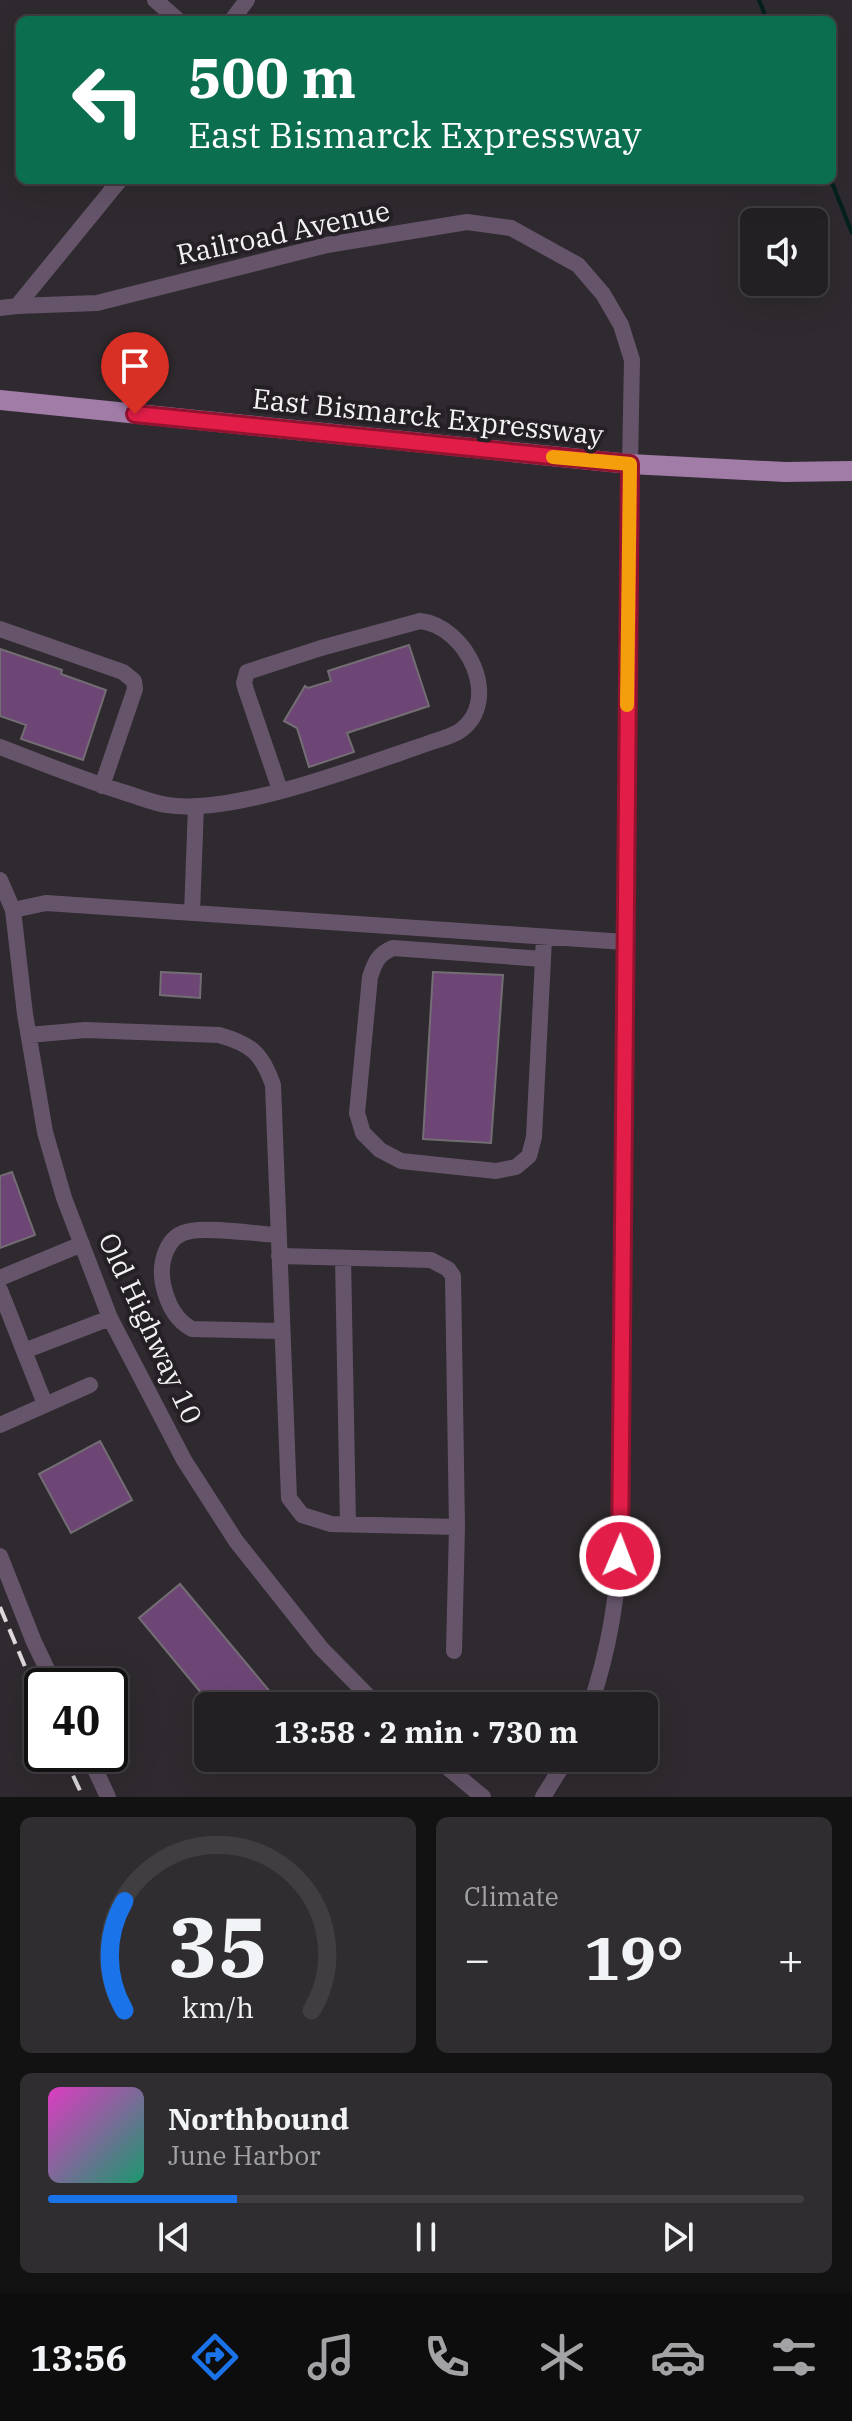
<!DOCTYPE html>
<html lang="en">
<head>
<meta charset="utf-8">
<style>
	body { margin:0; font-family:"IBM Plex Serif",serif; background:#2f2d30; color:#f1f3f6; height:100vh; display:flex; flex-direction:column; font-size:30px; white-space:nowrap }
	* { box-sizing:border-box; margin:0 }
	p { font-size:26px; color:#a3a3a6 }
	.icon { flex:none; width:44px; height:44px; fill:none; stroke:currentColor; stroke-width:2; stroke-linecap:round; stroke-linejoin:round }
	.map { position:relative; height:1797px; overflow:hidden }
	.details { display:flex; flex-direction:column; gap:20px; padding:20px; background:#131213; flex:1 }
	.details>* { flex:none }
	.top-card { position:absolute; left:16px; top:16px; width:820px; height:168px; border-radius:12px; box-shadow:0 8px 32px #0002,0 0 0 2px #403e41; background:#0b6e4f; color:#fff; overflow:hidden }
	.tools { position:absolute; left:740px; top:208px; display:grid; gap:16px }
	.tools a { display:grid; place-items:center; width:88px; height:88px; border-radius:12px; background:#232023; box-shadow:0 8px 32px #0002,0 0 0 2px #403e41; font-size:40px }
	.speed { position:absolute; left:24px; top:1668px; display:flex; gap:16px; font-size:40px; font-weight:700; text-align:center }
	.speed>* { display:grid; place-content:center; width:104px; height:104px; border-radius:50%; background:#232023; box-shadow:0 8px 32px #0002,0 0 0 2px #403e41; line-height:1 }
	.speed .limit { border:4px solid #111; border-radius:12px; background:#fff; color:#111 }
	.pin { position:absolute; display:grid; place-items:center; width:68px; height:68px; color:#fff; margin:-82px -34px; border-radius:50% 50% 50% 0; rotate:-45deg; box-shadow:0 0 8px #0007 }
	.pin .icon { rotate:45deg }
	.me { position:absolute; width:88px; margin:-44px; rotate:1deg; stroke-linejoin:round; filter:drop-shadow(0 0 6px #0008) }
	.turn { display:flex; align-items:center; gap:28px; height:168px; padding:0 40px; font-size:36px }
	.turn .icon { width:104px; height:104px; stroke-width:2.5 }
	.turn b { display:block; font-size:56px; line-height:68px }
	.big { font-size:60px; font-weight:700; line-height:1.1 }
	.details .tile { flex:1; display:flex; flex-direction:column; justify-content:center; gap:12px; min-width:0; padding:0 28px; border-radius:12px; background:#2f2d30 }
	.details .dial { align-items:center; gap:0 }
	.dial svg { height:208px; overflow:visible; fill:none; stroke:#403e41; stroke-width:7; stroke-linecap:round; text-anchor:middle }
	.dial text { fill:#f1f3f6; stroke:none }
	.song { display:flex; align-items:center; gap:24px }
	.cover { width:96px; height:96px; border-radius:12px; background:linear-gradient(135deg,hsl(310 70% 55%),hsl(160 70% 35%)) }
	.played { height:8px; border-radius:4px; background:linear-gradient(90deg,#1a73e8 25%,#403e41 25%) }
	.keys { display:flex; justify-content:space-around; direction:ltr }
	.heat { display:flex; justify-content:space-between; align-items:center; font-size:44px; direction:ltr }
	.details .tiles { flex:1; display:grid; gap:20px; grid-template-columns:1fr 1fr }
	.tile:last-child { grid-column:span 2 }
	.trip { position:absolute; left:194px; top:1692px; width:464px; height:80px; border-radius:12px; background:#232023; box-shadow:0 8px 32px #0002,0 0 0 2px #403e41; font-weight:700; line-height:80px; text-align:center }
	.tabs { display:flex; height:128px; justify-content:space-around; align-items:center; background:#0e0d0e; color:#a3a3a6 }
	.tabs .icon { width:56px; height:56px }
	.tabs .on { color:#1a73e8 }
	.tabs b { font-size:36px; color:#f1f3f6 }
	.map>svg:first-child { display:block }
	.lines { fill:none; stroke-linecap:round; stroke-linejoin:round }
	.stream { stroke:#04211d; stroke-width:4 }
	.building { fill:#6d4675; stroke:#736e74; stroke-width:2 }
	.minor { stroke:#66556a; stroke-width:16 }
	.major { stroke:#a07ca7; stroke-width:20 }
	.rail { stroke:#dcd8dc; stroke-width:4; stroke-dasharray:16 8; stroke-linecap:butt }
	.route-casing { stroke:#92132f; stroke-width:20 }
	.route { stroke:#e11d48; stroke-width:14 }
	.slow { stroke:#f59e0b; stroke-width:14 }
	.labels { text-anchor:middle; dominant-baseline:central; stroke-width:8; stroke-linejoin:round; paint-order:stroke }
	.street-label { font-size:28px; fill:#f5f2f5; stroke:#252026 }
</style>
</head>
<body>
<div class="map">
<svg width="852" height="1797" viewBox="0 0 852 1797">
	<rect width="100%" height="100%" fill="#2f2a2f"/>
	<g class="lines">
		<!-- stream -->
		<path class="stream" d="M759 0 767 20
			M831 180 852 233"/>
	</g>
	<!-- building -->
	<path class="building" d="M409 645 429 706 347 733 354 752 309 767 297 728 284 721 305 686 308 688 331 681 328 671Z
		M0 649 62 670 61 674 106 690 83 760 21 739 26 725 0 716Z
		M161 972 201 974 200 998 160 995Z
		M433 972 503 975 491 1143 423 1139Z
		M12 1172 35 1235 0 1248V1176Z
		M100 1441 132 1500 71 1533 39 1474Z
		M180 1584 282 1706H212L139 1618Z"/>
	<g class="lines">
		<!-- minor -->
		<path class="minor" d="M155 0 178 20
			M232 20 247 0
			M17 306 97 303 327 245 467 222 511 228 578 265 603 294 621 325 632 360 630 464 620 1531C619 1592 610 1648 590 1706
			M0 308 17 306 120 180
			M0 629 123 672 134 681 135 689 102 786
			M0 747C42 763 83 780 126 793 139 797 153 803 167 805 238 816 373 761 444 738 449 736 456 734 461 730 502 700 467 626 420 621L321 648 247 672 244 683 246 690 280 790
			M0 880 13 910 25 1014 45 1132 64 1198 110 1318 184 1460 236 1541 321 1648 378 1706
			M13 910 46 903 625 942
			M192 913 196 806
			M543 959 393 948C378 954 375 962 370 977L357 1113 363 1133 380 1150 401 1161 496 1171 516 1167 529 1156 534 1137 543 959 544 937
			M29 1035 85 1030 219 1035C251 1044 262 1053 273 1085L289 1498 302 1515 331 1524 457 1527 454 1651
			M278 1235C256 1234 212 1227 191 1231 166 1234 159 1263 163 1284 167 1303 175 1320 192 1329L282 1331
			M279 1256 431 1260 448 1269 453 1276 457 1527
			M343 1258 348 1524
			M0 1278 82 1244
			M0 1290 24 1351 110 1318
			M24 1351 45 1404
			M0 1425 90 1385
			M0 1556 34 1642 55 1686
			M88 1754 108 1797
			M436 1758 483 1797
			M543 1797 567 1758"/>
		<!-- major -->
		<path class="major" d="M0 400 630 464 785 472 852 471"/>
		<!-- rail -->
		<path class="rail" d="M0 1607 42 1707
			M63 1754 83 1797"/>
	</g>
	<g class="lines">
		<!-- route casing -->
		<g class="route-casing">
			<path id="route" d="M135 414 630 464 620 1556"/>
		</g>
		<!-- route -->
		<use href="#route" class="route"/>
		<!-- slow -->
		<path class="slow" d="M553 457 630 464 627 705"/>
	</g>
	<g class="labels">
		<!-- street labels -->
		<g class="street-label">
			<text transform="translate(283 232) rotate(-12)">Railroad Avenue</text>
			<text transform="translate(428 416) rotate(6)">East Bismarck Expressway</text>
			<text transform="translate(151 1328) rotate(65)">Old Highway 10</text>
		</g>
	</g>
</svg>
<div class="tools">
<a><svg class="icon" aria-label="sound" viewBox="0 0 24 24"><path d="M4 9h4l5-4v14l-5-4H4zM17 9q2 3 0 6"/></svg></a>
</div>
<div class="speed"><div class="limit">40</div></div>
<div class="pin" style="left:135px;top:414px;background:#d93025"><svg class="icon" aria-label="arrive" viewBox="0 0 24 24"><path d="M6 21V4h12l-3 4 3 4H6"/></svg></div>
<svg class="me" style="left:620px;top:1556px" viewBox="-20 -20 40 40"><circle r="17" fill="#e11d48" stroke="#fff" stroke-width="3"/><path d="M0-11L8 9 0 5-8 9z" fill="#fff"/></svg>
<div class="trip">13:58 · 2 min · 730 m</div>
<div class="top-card">
<div class="turn"><svg class="icon" aria-label="left" viewBox="0 0 24 24"><path d="M17 20v-9H6M10 6l-5 5 5 5"/></svg><div><b>500 m</b>East Bismarck Expressway</div></div>
</div>
</div>
<section class="details">
<div class="tiles">
<div class="tile dial"><svg viewBox="0 0 100 80">
<path d="M14 69A42 42 0 1 1 86 69"/>
<path d="M14 69A42 42 0 0 1 14 27" stroke="#1a73e8"/>
<text x="50" y="56" font-size="32" font-weight="700">35</text>
<text x="50" y="72" font-size="11">km/h</text>
</svg></div>
<div class="tile"><p>Climate</p>
<div class="heat"><a>−</a><b class="big">19°</b><a>+</a></div>
</div>
<div class="tile">
<div class="song"><i class="cover"></i><div><b>Northbound</b><p>June Harbor</p></div></div>
<div class="played"></div>
<div class="keys"><svg class="icon" aria-label="previous" viewBox="0 0 24 24"><path d="M18 5L8 12l10 7zM5 5v14"/></svg><svg class="icon" aria-label="pause" viewBox="0 0 24 24"><path d="M8 5v14M16 5v14"/></svg><svg class="icon" aria-label="next" viewBox="0 0 24 24"><path d="M6 5l10 7-10 7zM19 5v14"/></svg></div>
</div>
</div>
</section>
<nav class="tabs">
<b>13:56</b>
<svg class="icon on" aria-label="directions" viewBox="0 0 24 24"><path d="M12 3l9 9-9 9-9-9zM9 14v-3h6M13 9l2 2-2 2"/></svg>
<svg class="icon" aria-label="music" viewBox="0 0 24 24"><path d="M9 18V5l10-2v13"/><circle cx="6" cy="18" r="3"/><circle cx="16" cy="16" r="3"/></svg>
<svg class="icon" aria-label="phone" viewBox="0 0 24 24"><path d="M5 4h4l2 5-3 2q2 4 5 5l2-3 5 2v4C11 20 4 13 5 4z"/></svg>
<svg class="icon" aria-label="climate" viewBox="0 0 24 24"><path d="M12 3v18M4 7l16 10M4 17L20 7"/></svg>
<svg class="icon" aria-label="car" viewBox="0 0 24 24"><path d="M5 17H2v-5l4-1 3-4h7l3 4 3 1v5h-3M9 17h6M6 11h13"/><circle cx="7" cy="17" r="2"/><circle cx="17" cy="17" r="2"/></svg>
<svg class="icon" aria-label="filters" viewBox="0 0 24 24"><path d="M4 7h16M4 17h16"/><circle cx="9" cy="7" r="2"/><circle cx="15" cy="17" r="2"/></svg>
</nav>
</body>
</html>
